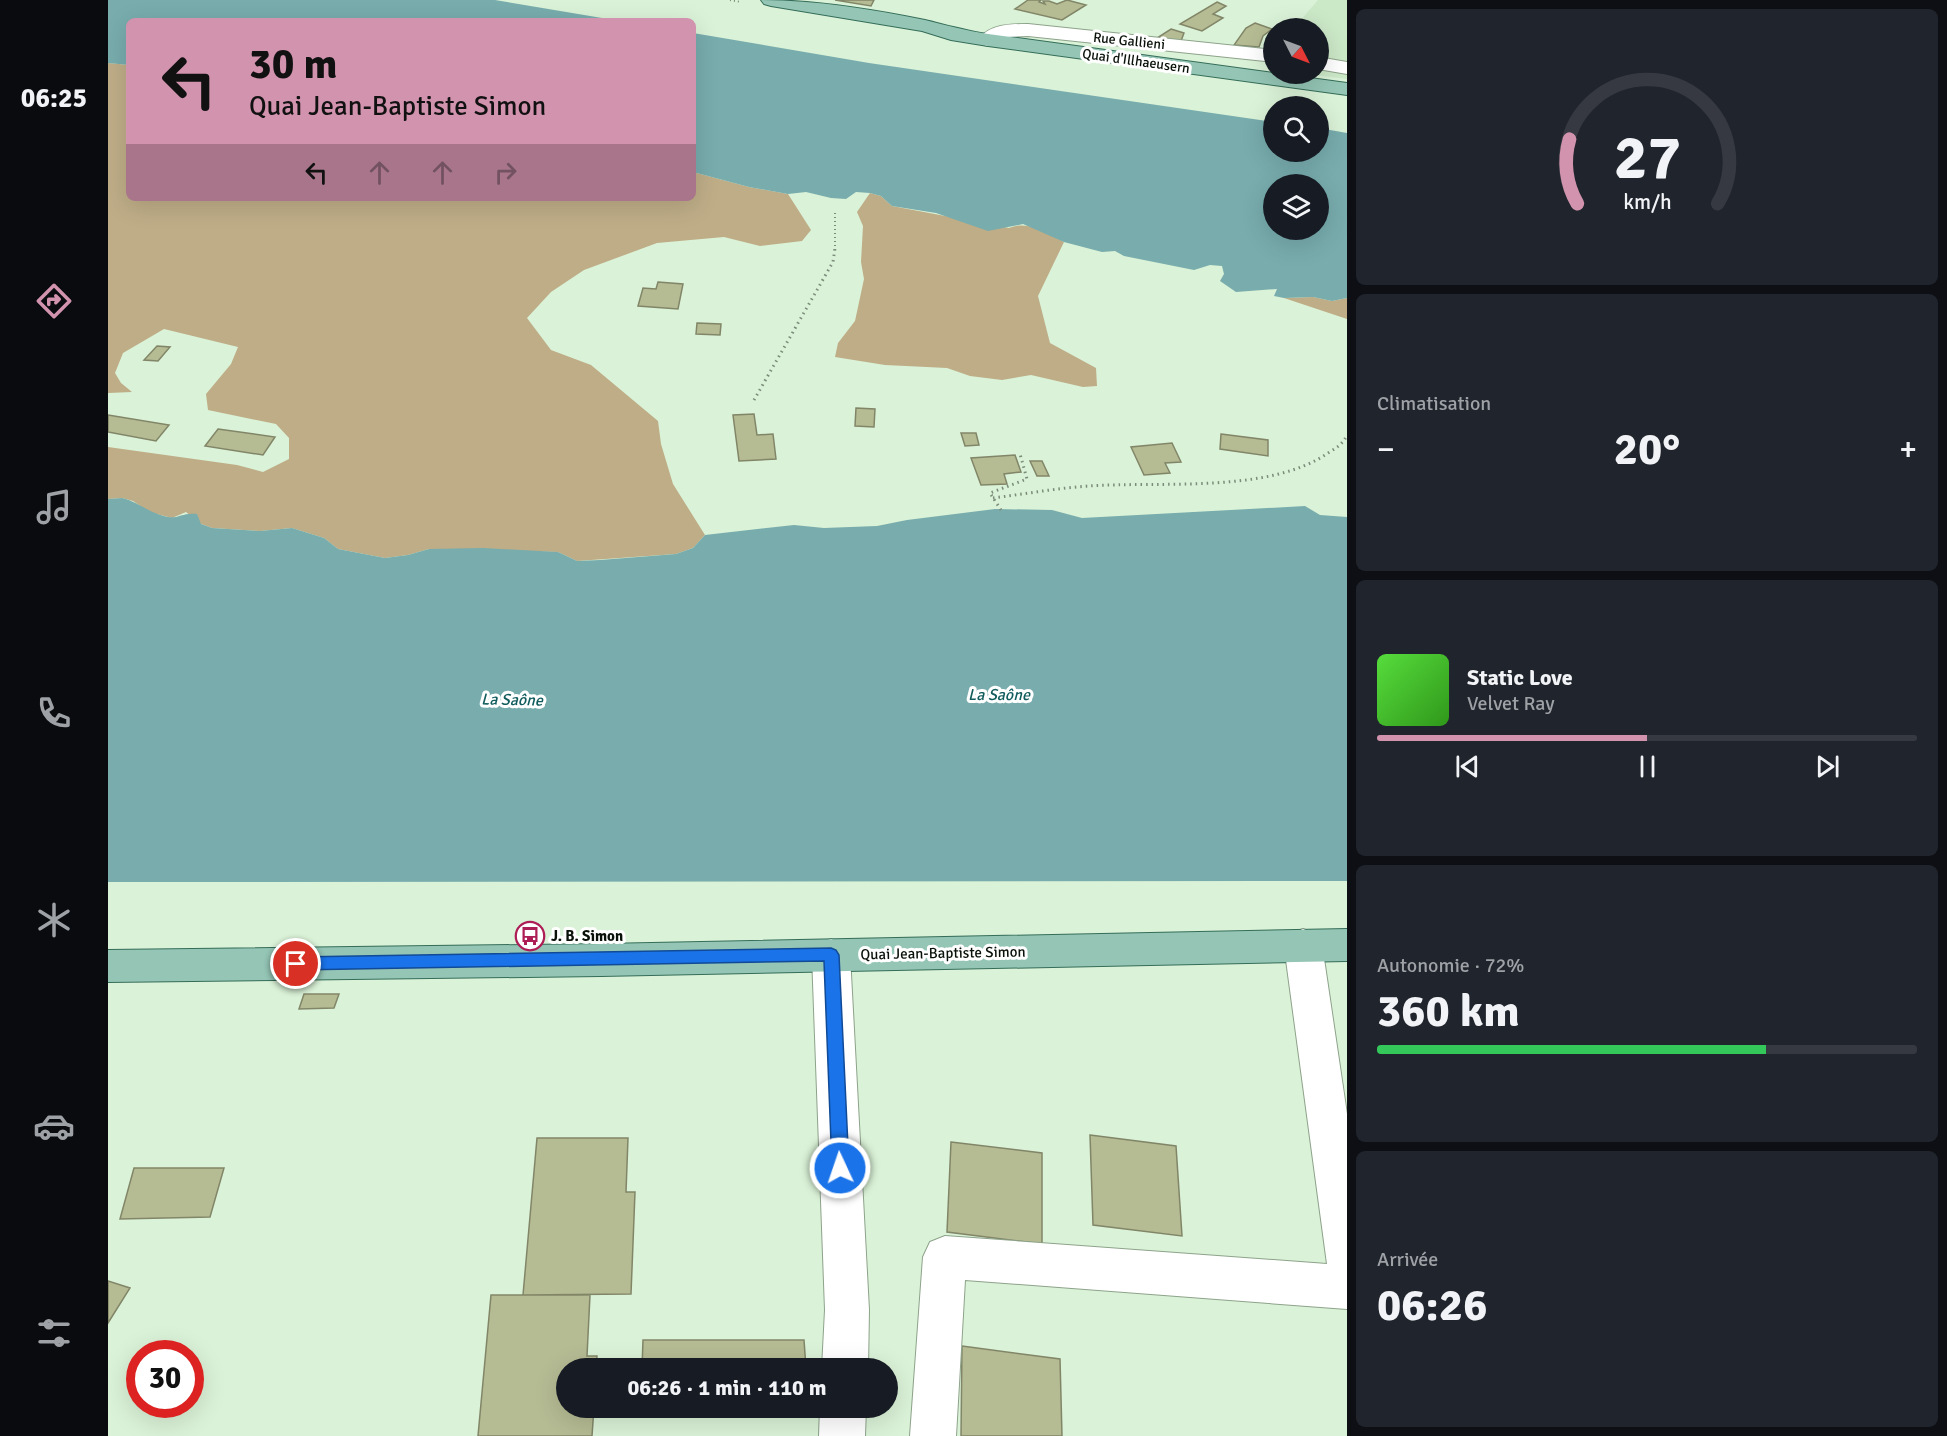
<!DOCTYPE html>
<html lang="fr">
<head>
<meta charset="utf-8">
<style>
	body { margin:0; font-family:Signika,sans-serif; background:#20242c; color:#f1f3f6; height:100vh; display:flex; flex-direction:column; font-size:22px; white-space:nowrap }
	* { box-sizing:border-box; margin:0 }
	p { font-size:20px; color:#9ea1a6 }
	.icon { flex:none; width:33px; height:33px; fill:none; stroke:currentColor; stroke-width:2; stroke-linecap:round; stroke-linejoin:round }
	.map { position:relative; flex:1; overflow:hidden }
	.panel { display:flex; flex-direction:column; gap:9px; padding:9px; background:#0d0f14; width:600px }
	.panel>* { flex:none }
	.hud { position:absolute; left:18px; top:18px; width:570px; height:183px; border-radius:9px; box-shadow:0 6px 24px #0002; background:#d293ae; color:#111; overflow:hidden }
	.needle { width:39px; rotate:132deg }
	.controls { position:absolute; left:1155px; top:18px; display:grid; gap:12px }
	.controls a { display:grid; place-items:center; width:66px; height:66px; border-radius:50%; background:#171b24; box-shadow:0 6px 24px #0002; font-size:30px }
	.speed { position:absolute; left:18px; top:1340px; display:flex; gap:12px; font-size:30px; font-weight:700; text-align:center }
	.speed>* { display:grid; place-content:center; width:78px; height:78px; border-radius:50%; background:#171b24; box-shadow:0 6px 24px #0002; line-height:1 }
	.speed .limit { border:9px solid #d22; background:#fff; color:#111 }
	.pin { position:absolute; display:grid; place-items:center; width:51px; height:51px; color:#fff; margin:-26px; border:3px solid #fff; border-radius:50%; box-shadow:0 2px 6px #0007 }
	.me { position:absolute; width:66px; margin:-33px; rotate:357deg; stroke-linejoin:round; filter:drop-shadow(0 0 4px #0008) }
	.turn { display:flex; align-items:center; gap:21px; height:126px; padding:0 24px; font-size:27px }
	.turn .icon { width:78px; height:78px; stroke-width:2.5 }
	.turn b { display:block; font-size:42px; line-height:51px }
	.lanes { display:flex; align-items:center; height:57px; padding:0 24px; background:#0003; justify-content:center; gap:30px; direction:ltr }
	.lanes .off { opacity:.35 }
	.big { font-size:45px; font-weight:700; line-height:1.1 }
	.panel .tile { flex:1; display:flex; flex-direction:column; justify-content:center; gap:9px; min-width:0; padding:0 21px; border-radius:9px; background:#20242c }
	.panel .dial { align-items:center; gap:0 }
	.dial svg { height:156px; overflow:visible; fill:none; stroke:#363941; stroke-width:7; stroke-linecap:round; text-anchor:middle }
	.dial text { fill:#f1f3f6; stroke:none }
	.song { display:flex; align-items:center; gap:18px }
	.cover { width:72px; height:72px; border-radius:9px; background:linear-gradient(135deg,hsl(110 70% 55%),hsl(110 70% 35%)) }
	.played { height:6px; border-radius:3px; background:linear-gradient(90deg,#d293ae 50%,#363941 50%) }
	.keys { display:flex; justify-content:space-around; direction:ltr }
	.heat { display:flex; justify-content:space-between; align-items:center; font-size:33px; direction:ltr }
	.charge { height:9px; border-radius:4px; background:linear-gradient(90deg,#34c759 72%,#363941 0) }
	.trip { position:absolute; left:448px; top:1358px; width:342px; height:60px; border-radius:30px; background:#171b24; box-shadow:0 6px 24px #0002; font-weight:700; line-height:60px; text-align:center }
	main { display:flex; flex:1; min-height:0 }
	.menu { display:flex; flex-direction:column; width:108px; justify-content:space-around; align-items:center; background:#090b0e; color:#9ea1a6 }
	.menu .icon { width:42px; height:42px }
	.menu .selected { color:#d293ae }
	.menu b { font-size:27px; color:#f1f3f6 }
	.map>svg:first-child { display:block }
	.built { fill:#cbe8c7 }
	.forest { fill:#bead87 }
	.water { fill:#78acad; fill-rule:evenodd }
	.building { fill:#b5bb93; stroke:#828668; stroke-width:1.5 }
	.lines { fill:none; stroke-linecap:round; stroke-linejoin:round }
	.minor-casing { stroke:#8da38a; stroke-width:2 }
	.major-casing { stroke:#356d59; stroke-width:2 }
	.path-far1 { stroke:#7b8c7a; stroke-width:2; stroke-dasharray:1 3; stroke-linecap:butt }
	.path { stroke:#7b8c7a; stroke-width:3; stroke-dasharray:1.5 4; stroke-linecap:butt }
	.minor { fill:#fff; fill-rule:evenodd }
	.major { fill:#94c5b5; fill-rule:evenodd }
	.route { fill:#1a73e8; stroke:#114b97; stroke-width:1.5 }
	.labels { text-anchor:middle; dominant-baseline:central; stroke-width:6; stroke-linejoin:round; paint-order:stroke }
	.far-street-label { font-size:14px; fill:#091109; stroke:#fff }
	.poi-label { font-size:15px; font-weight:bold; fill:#091109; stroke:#fff; text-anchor:start }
	.street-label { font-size:15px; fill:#091109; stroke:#fff }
	.water-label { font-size:16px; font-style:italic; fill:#125c5d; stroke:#fff }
</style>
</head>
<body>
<main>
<nav class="menu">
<b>06:25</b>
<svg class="icon selected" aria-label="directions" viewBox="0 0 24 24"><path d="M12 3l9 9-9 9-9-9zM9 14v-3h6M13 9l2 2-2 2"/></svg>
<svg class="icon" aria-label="music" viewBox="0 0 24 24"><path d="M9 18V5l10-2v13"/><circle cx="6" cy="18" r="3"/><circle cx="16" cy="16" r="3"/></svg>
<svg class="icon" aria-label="phone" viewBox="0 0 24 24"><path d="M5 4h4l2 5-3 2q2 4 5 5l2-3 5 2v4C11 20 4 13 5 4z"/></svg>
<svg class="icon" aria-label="climate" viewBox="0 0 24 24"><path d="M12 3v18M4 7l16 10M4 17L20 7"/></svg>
<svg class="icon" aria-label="car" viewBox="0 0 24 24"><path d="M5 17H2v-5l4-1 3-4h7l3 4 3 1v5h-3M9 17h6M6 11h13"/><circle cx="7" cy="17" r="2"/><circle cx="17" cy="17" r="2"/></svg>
<svg class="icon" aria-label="filters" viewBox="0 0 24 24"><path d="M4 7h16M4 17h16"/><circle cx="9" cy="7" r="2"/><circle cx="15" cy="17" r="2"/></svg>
</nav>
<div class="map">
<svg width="1239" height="1436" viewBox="0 0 1239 1436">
	<rect width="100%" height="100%" fill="#daf2d7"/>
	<!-- built -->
	<path class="built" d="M1210 0H1239V79L1198 74H1210V28H1186Z"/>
	<!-- forest -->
	<path class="forest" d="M0 63 21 65V198H585V172L641 187 680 194 703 230 694 241 652 246 616 237 549 243 476 270 443 292 419 318 443 350 483 365 550 421 553 444 565 484 597 535 585 548 568 554 469 561 450 552 321 549 300 555 277 558 230 549 216 538 184 528 152 531 104 528 93 524 78 512 64 518 41 512 25 501 14 498 0 499V447L129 465 155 472 181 459V438L168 424 100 410 98 394 123 364 130 347 56 329 15 353 7 373 13 383 24 392 0 393Z
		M762 193 773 196 784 206 901 228C921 220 938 233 956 242L930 296 942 343 988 368 989 386 975 387 923 375 894 380 862 376 839 368 777 365 727 357 730 343 747 321 756 279 753 262 755 226 749 212Z
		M1205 297 1224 301 1239 298V319L1176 298Z"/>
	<!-- water -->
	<path class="water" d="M0 0H387L512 21H21V65L0 63Z
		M585 33 761 63 1165 122 1166 152H1210L1211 128 1239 133V298L1224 301 1205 297 1176 298 1166 296 1169 289 1128 292 1112 281 1116 274 1114 266 1102 265 1086 270 1016 256 1007 251 994 252 956 242 915 224 880 231 828 213 784 206 773 196 762 193 748 192 738 199 723 198 698 192 680 194 641 187 585 172ZM1166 184H1210V230H1166Z
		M14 498C31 502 40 513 60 517 69 519 76 512 89 514L93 524 104 528 152 531 184 528 216 538 230 549 277 558 300 555 321 549 375 548 450 552 469 561 492 560 568 554 585 548 597 535 686 525 716 528 769 526 799 520 887 509 944 510 974 518 1197 506 1212 515 1239 517V881L0 882V499Z"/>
	<!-- building -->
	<path class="building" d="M727 0H766L763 6Z
		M920 0H933L931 2 937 4 935 1H941L949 4 959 0 978 5 954 20 907 9Z
		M1109 2 1118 6 1105 14 1115 18 1094 31 1072 24Z
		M1147 23 1164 29 1155 36 1151 47 1126 45 1138 28Z
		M1063 29 1076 33 1073 41 1049 38Z
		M550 282 575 284 570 309 530 306 535 288 548 289Z
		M589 323 613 324 612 335 588 334Z
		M49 346 62 347 50 361 36 360Z
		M748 408 767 409 766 427 747 426Z
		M646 414 649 435 665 434 668 459 631 461 625 415Z
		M0 415 61 425 48 441 0 432Z
		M110 429 167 437 155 455 97 446Z
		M853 433H868L871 445 857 446Z
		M1113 434 1160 440V456L1112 449Z
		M1064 443 1073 462 1057 463 1062 473 1036 475 1023 447Z
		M907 455 913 472 896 474 899 484 873 485 863 458Z
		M922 461H934L941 476H929Z
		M196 994H231L226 1008 191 1009Z
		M982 1135 1068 1146 1074 1236 985 1225Z
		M429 1138H520L518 1192H527L523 1294 415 1295Z
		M843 1142 934 1153V1244L839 1232Z
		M26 1168H116L102 1217 12 1219Z
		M0 1281 22 1288 0 1323Z
		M383 1295H482L479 1356H489L488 1368H459V1407H486L484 1436H370Z
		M535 1340H696L698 1368H534Z
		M854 1346 952 1359 954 1436H853Z"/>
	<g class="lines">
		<!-- minor casing -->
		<g class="minor-casing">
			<path id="minor" d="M920 24 1166 50V62L920 36 899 37 880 46 873 44 870 40C881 24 903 24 920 24Z
				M1210 57 1239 62V74L1210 69Z
				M1195 929 1208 934 1214 945 1239 1114V1309L857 1280 848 1436H802L815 1257 822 1242 837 1236 1219 1264 1176 945 1182 934Z
				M723 939 736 944 742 955 761 1310 760 1368H714L717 1310 704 955 710 944Z
				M712 1407H758L757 1436H711Z"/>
		</g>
		<!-- major casing -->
		<g class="major-casing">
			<path id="major" d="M653 0C708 0 763 9 817 20 838 25 859 31 880 34L1239 83V95L880 46 843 40 814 31 663 6 656 4Z
				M1239 929V961L493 976 0 982V950L493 944Z"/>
		</g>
		<!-- path-far1 -->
		<path class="path-far1" d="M622 0 633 2
			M727 250V212"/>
		<!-- path -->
		<path class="path" d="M646 400 725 262 727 248
			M885 498C917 494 949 488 981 486 1051 481 1161 494 1220 453 1228 448 1235 444 1239 435
			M893 510 882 493 919 479 912 454"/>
		<!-- minor -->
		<use href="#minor" class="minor"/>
		<!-- major -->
		<use href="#major" class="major"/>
	</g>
	<!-- route -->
	<path class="route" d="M723 948 728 950 731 955 741 1168 739 1173 732 1176 726 1173 724 1168 716 961 188 970 182 968 180 964 182 959 188 957Z"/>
	<!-- icons -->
	<defs>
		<g id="bus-ring" transform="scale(1.5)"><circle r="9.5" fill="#fff" stroke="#ad1e56" stroke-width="1.5"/><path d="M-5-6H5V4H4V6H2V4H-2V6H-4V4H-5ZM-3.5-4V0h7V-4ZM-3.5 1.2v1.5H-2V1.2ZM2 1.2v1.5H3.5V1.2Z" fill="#ad1e56"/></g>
	</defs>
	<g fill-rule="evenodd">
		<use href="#bus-ring" x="422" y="936"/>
	</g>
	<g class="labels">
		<!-- far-street labels -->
		<g class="far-street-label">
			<text transform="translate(1021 41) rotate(6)">Rue Gallieni</text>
			<text transform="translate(1028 61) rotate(8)">Quai d'Illhaeusern</text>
		</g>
		<!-- poi labels -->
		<g class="poi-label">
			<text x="443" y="936">J. B. Simon</text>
		</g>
		<!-- street labels -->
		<g class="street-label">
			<text transform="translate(835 953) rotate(-1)">Quai Jean-Baptiste Simon</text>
		</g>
		<!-- water labels -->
		<g class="water-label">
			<text x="891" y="695">La Saône</text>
			<text transform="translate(404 700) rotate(1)">La Saône</text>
		</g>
	</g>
</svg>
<div class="controls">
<a><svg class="needle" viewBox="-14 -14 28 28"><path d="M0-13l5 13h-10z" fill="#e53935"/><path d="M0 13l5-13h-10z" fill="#9ea1a6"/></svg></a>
<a><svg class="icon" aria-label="search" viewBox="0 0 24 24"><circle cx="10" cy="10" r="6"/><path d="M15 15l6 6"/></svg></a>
<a><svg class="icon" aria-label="layers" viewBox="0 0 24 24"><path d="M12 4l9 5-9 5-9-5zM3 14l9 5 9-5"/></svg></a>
</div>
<div class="speed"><div class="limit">30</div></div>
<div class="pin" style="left:188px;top:964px;background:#d93025"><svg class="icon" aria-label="arrive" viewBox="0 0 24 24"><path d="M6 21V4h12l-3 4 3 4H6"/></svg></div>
<svg class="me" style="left:732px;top:1168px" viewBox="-20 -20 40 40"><circle r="17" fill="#1a73e8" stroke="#fff" stroke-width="3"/><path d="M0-11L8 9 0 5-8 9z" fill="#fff"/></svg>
<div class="trip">06:26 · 1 min · 110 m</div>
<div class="hud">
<div class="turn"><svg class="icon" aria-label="left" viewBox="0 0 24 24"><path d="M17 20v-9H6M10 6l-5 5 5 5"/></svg><div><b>30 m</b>Quai Jean-Baptiste Simon</div></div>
<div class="lanes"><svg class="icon" aria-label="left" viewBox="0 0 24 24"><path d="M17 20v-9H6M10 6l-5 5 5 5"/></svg><svg class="icon off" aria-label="ahead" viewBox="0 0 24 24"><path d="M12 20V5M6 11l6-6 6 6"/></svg><svg class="icon off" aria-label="ahead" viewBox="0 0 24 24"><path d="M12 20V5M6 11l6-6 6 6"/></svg><svg class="icon off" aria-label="right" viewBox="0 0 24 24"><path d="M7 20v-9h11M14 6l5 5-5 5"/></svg></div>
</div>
</div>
<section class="panel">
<div class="tile dial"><svg viewBox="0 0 100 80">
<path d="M14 69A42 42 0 1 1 86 69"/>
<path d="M14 69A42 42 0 0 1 10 36" stroke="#d293ae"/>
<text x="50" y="56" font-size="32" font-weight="700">27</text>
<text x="50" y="72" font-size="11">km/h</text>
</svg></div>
<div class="tile"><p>Climatisation</p>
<div class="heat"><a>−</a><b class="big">20°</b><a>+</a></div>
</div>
<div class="tile">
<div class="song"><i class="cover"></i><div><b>Static Love</b><p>Velvet Ray</p></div></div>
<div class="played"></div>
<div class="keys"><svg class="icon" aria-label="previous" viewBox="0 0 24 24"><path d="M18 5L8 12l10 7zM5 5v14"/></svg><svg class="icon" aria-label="pause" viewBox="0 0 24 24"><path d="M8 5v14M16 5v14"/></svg><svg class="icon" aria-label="next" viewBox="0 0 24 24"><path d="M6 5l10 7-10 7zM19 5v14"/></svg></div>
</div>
<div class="tile"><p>Autonomie · 72%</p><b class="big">360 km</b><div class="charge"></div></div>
<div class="tile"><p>Arrivée</p><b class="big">06:26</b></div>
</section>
</main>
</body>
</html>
